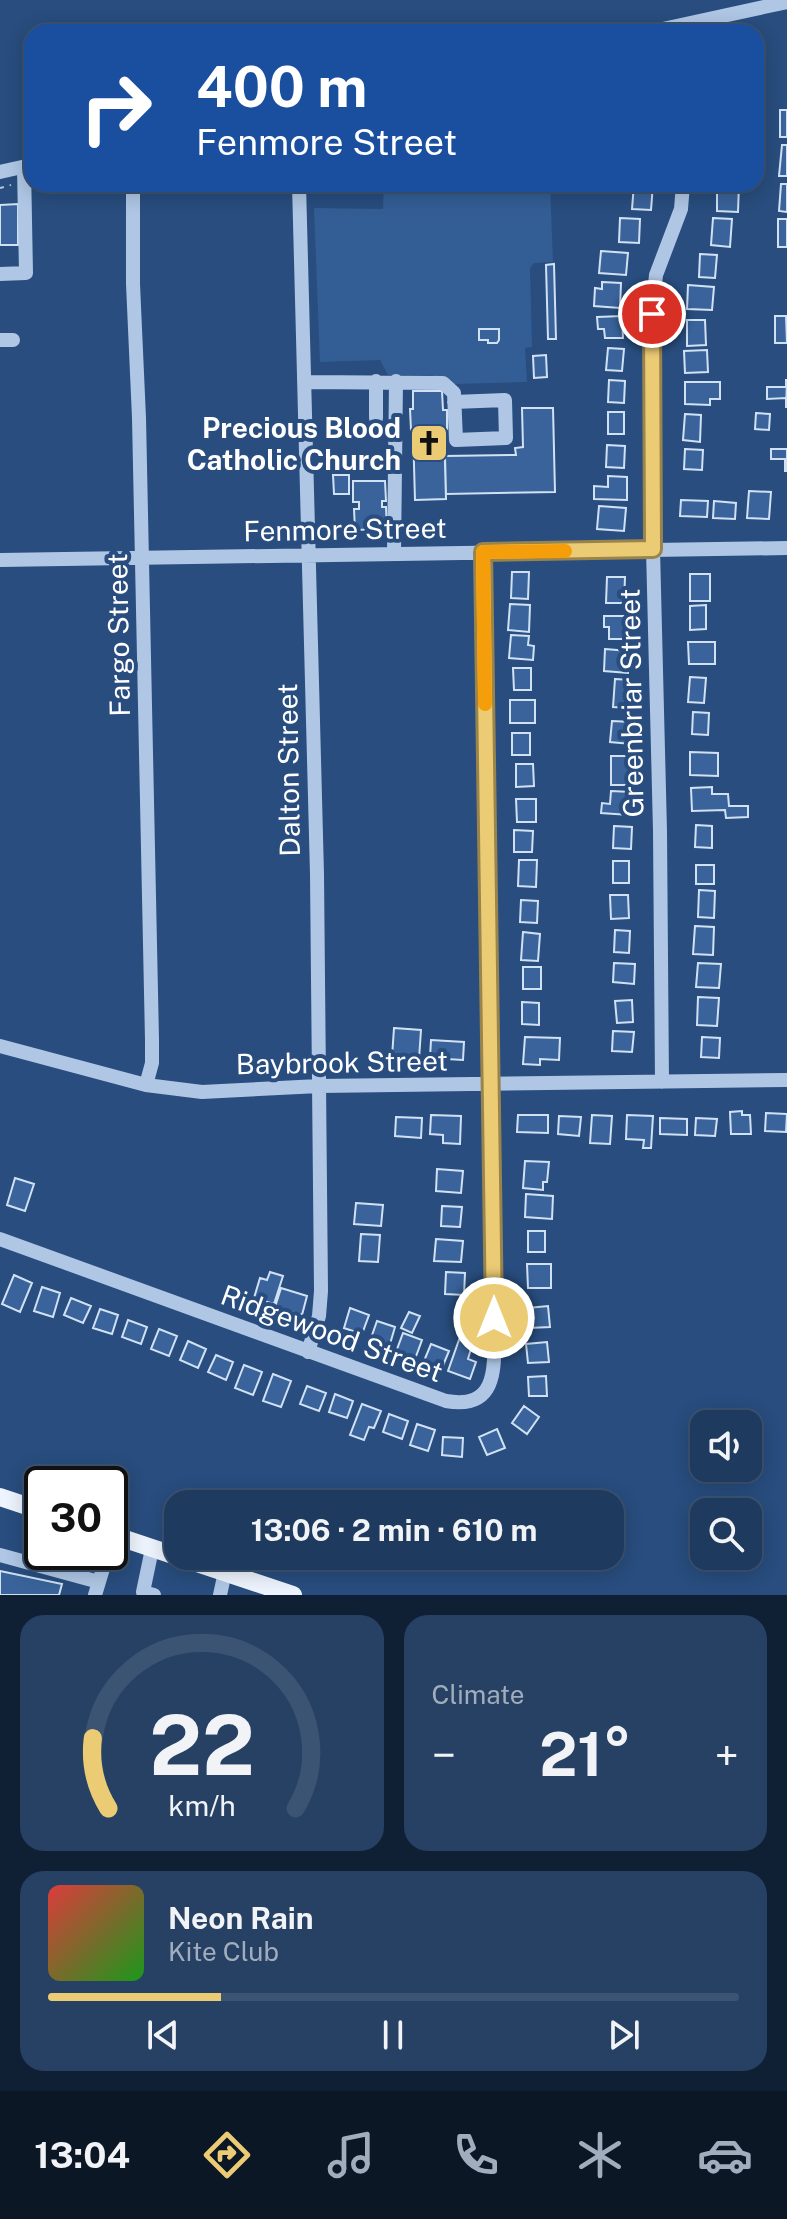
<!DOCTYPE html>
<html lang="en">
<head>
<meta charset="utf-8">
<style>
	body { margin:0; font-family:"Public Sans",sans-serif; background:#264164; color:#f1f3f6; height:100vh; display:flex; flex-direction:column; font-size:30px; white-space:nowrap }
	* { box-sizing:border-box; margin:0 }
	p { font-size:26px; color:#a1adbc }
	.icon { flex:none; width:44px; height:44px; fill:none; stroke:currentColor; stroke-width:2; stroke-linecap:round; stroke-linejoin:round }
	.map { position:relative; height:1595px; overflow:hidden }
	.drawer { display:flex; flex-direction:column; gap:20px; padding:20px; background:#102034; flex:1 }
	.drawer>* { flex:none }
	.top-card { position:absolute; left:24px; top:24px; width:740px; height:168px; border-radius:24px; box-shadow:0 4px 20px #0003,0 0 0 2px #3c5473; background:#1a4fa0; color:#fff; overflow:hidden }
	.buttons { position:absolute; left:690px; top:1410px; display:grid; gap:16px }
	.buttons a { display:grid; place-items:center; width:72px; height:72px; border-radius:16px; background:#1e3a5e; box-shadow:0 4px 20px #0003,0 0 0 2px #3c5473; font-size:40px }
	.speed { position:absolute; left:24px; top:1466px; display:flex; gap:16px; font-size:40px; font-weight:700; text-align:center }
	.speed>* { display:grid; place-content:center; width:104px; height:104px; border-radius:50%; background:#1e3a5e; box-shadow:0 4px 20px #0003,0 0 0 2px #3c5473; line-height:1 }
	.speed .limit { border:4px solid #111; border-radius:12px; background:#fff; color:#111 }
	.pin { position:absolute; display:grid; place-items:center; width:68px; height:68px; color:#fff; margin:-34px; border:4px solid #fff; border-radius:50%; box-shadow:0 2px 8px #0007 }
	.me { position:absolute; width:88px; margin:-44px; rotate:0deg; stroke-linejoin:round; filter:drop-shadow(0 0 6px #0008) }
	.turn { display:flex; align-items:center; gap:28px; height:168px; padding:0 40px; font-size:36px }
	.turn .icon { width:104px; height:104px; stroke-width:2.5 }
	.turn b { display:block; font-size:56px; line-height:68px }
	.big { font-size:60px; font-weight:700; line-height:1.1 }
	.drawer .tile { flex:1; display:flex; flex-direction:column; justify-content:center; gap:12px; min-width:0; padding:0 28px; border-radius:24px; background:#264164 }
	.drawer .dial { align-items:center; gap:0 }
	.dial svg { height:208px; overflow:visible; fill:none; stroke:#3c5473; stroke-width:7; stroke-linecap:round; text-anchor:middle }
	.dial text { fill:#f1f3f6; stroke:none }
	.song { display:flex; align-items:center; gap:24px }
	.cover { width:96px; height:96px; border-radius:12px; background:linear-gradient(135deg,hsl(0 70% 55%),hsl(120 70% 35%)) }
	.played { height:8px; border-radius:4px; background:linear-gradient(90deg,#eccb75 25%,#3c5473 25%) }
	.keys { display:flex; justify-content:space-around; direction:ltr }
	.heat { display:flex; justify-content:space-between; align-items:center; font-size:44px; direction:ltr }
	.drawer .tiles { flex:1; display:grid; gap:20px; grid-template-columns:1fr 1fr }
	.tile:last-child { grid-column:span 2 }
	.trip { position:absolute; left:164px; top:1490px; width:460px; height:80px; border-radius:24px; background:#1e3a5e; box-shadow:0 4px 20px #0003,0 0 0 2px #3c5473; font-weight:700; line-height:80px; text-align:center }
	.dock { display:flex; height:128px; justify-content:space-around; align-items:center; background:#0c1726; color:#a1adbc }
	.dock .icon { width:56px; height:56px }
	.dock .active { color:#eccb75 }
	.dock b { font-size:36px; color:#f1f3f6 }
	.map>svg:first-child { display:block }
	.green { fill:#335e95 }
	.building { fill:#39639a; stroke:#d1e1f4; stroke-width:2 }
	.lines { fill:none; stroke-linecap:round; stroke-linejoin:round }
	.path { stroke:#afc7e5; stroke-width:2; stroke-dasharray:4 6; stroke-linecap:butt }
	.minor { stroke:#afc7e5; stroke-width:14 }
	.major { stroke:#eef4fd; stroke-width:18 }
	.route-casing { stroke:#99844c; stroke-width:20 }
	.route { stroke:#eccb75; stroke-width:14 }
	.slow { stroke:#f59e0b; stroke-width:14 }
	.labels { text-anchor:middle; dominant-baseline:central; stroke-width:8; stroke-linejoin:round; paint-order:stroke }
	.poi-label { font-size:28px; font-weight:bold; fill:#fff; stroke:#284d7e; text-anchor:end }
	.street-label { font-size:28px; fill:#fff; stroke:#284d7e }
</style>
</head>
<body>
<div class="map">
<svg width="787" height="1595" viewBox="0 0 787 1595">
	<rect width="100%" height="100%" fill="#284d7e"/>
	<!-- green -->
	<path class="green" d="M384 184H550L553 262 534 263 530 268 532 347 525 348 527 382 454 384 432 375H388L380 360 320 362 314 208 383 209Z"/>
	<!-- building -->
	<path class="building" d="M780 110H787V137H780Z
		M782 145H787V176H779Z
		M634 184H653L651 210 632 209Z
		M717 184H739L738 212 717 211Z
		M781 184H787V212L779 211Z
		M18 204V245H0V205Z
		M620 218 640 219 639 243 619 242Z
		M713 218 732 219 730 247 711 245Z
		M778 219H787V247H778Z
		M601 251 628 253 626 275 599 273Z
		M700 254 717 255 715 278 699 277Z
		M554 264 556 339H548L546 265Z
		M602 282 621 283 620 308 594 306 595 288 602 289Z
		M688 285 714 287 712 310 687 309Z
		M622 316 623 338H605L604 329H598L597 317Z
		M775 316H786L787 343H775Z
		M687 320H705L706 345 687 346Z
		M479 329H499V340L497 343H488V340H479Z
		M608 348 624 349 622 371 606 370Z
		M707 350 708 372 685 373 684 351Z
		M546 355 547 377 534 378 533 356Z
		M609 380 625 381 624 403 608 402Z
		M786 380H787L786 408V398L767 399V387H786Z
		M685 382H720V399H710V405L685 404Z
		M413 391H442L443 410H447V429H444L446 499 415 500 413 430H411L410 409H413Z
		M522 408H553L555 492 446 494 445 456 516 455 515 448 523 447Z
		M608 412H624V434H608Z
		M756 413 770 414 769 430 755 429Z
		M685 414 701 415 700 442 683 440Z
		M607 445 625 446 624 468 606 467Z
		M685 449 703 450 702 470 684 469Z
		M771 449H787V471H785V459H771Z
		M333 475H349V494H334Z
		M608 476 627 477V500L594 499V486L608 487Z
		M353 481H385L386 501H382V507H386L387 529 355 530 354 509H359V502H353Z
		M749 491 771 492 769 519 747 518Z
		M681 500 708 501 707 517 680 516Z
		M714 501 736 503 735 519 713 518Z
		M599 506 626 508 624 531 597 529Z
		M512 572H529L528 599 511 598Z
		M690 574H710V601H690Z
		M607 577H625L624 603H606Z
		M510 604 530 605 529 632 508 630Z
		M706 605V629L690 630V606Z
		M604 616H632V625H627V639H609V627H604Z
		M511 635 529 636 528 645 534 646 533 660 509 658Z
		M688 642H715V664H689Z
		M605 649 629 651 628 673 604 671Z
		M513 668H531V690H514Z
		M690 677 706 678 704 703 688 702Z
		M615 679 631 680 629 708 613 707Z
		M510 700H535V723H510Z
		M693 712 709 713 708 735 692 734Z
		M612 721 632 722 631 744 610 742Z
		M512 733H530V755H512Z
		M690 752 718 753V776L690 775Z
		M611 756H632V785H611Z
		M516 764H533L534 786 516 787Z
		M712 787V794H728L729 806H748V817L726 818 725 810 692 811 691 788Z
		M611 791 631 792 629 815 601 813 602 803 610 804Z
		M516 799H536V822H517Z
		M696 825 712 826V848L695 847Z
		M614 826 632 827 631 849 613 848Z
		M514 830 533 831 532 852H514Z
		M519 860H537L536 887 518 886Z
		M613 861H629V883H613Z
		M696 865H714V884H696Z
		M699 890 715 891 714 918 698 917Z
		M610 895H628L629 918 611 919Z
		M521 900 538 901 537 923 520 922Z
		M695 926 714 927 713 955 693 954Z
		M615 930 630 931 629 953 614 952Z
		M523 932 540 934 538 961 521 960Z
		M614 963 635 964 634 984 613 982Z
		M698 963 721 964 719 988 696 987Z
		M523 967H541V989H523Z
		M698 997 719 998 717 1026 697 1025Z
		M632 1000 633 1022 617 1023 615 1001Z
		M522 1002 539 1003V1025L522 1024Z
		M394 1028 421 1030 419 1059 392 1057Z
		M613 1031 634 1032 632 1052 612 1051Z
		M525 1037 560 1038 559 1060 540 1059V1065L523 1064Z
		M702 1037 720 1038 719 1058 701 1057Z
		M431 1040 464 1042 463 1060 430 1058Z
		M742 1111V1115H750L751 1134H731L730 1112Z
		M766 1113 787 1114 786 1132 765 1131Z
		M431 1115 461 1116 460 1144 443 1143V1135L430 1134Z
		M518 1115H548V1133L517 1132Z
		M592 1115 612 1116 610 1144 590 1143Z
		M627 1115 653 1116 651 1148H643L644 1140 626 1139Z
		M559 1116 581 1117 579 1136 558 1134Z
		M396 1117 422 1118 421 1138 395 1136Z
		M660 1118 687 1119V1135L660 1134Z
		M696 1118 717 1119 715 1136 695 1135Z
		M525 1161 549 1162 547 1182H543V1190L523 1188Z
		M437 1169 463 1171 461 1193 436 1191Z
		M15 1178 34 1184 25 1211 7 1205Z
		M526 1194 553 1196 552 1219 525 1217Z
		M356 1203 383 1205 381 1226 354 1224Z
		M442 1206 462 1207 460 1227 441 1226Z
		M528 1231H545V1252H528Z
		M361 1234 380 1235 378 1262 359 1261Z
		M436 1239 463 1241 461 1262 434 1261Z
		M527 1264H551V1288H528Z
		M270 1272 283 1276 274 1304 254 1298 260 1278 267 1280Z
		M446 1272 465 1273 464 1295 445 1294Z
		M14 1275 32 1283 20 1312 2 1304Z
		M42 1287 60 1293 53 1317 34 1311Z
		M281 1288 307 1296 302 1315 275 1307Z
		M71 1298 91 1306 83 1323 64 1315Z
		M548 1306 550 1327 529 1328 528 1308Z
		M350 1308 369 1315 362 1334 344 1328Z
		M100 1309 118 1315 112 1334 93 1328Z
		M409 1312 420 1316 412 1333 401 1328Z
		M128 1320 147 1327 141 1344 122 1337Z
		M377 1321 395 1327 390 1344 371 1338Z
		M159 1329 177 1336 169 1356 151 1349Z
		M403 1333 422 1340 415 1359 396 1352Z
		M460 1337 473 1342 468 1359 476 1362 470 1379 448 1371Z
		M188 1341 206 1349 198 1368 180 1360Z
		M547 1342 549 1362 528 1363 526 1344Z
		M431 1344 449 1351 442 1368 424 1361Z
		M216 1355 233 1362 226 1380 208 1372Z
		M244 1365 262 1372 253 1395 235 1388Z
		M273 1374 291 1381 281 1407 263 1401Z
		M546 1376 547 1396H529L528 1377Z
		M307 1386 326 1393 319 1411 300 1404Z
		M335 1394 353 1401 347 1418 329 1412Z
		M362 1404 381 1411 374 1428 369 1427 364 1440 350 1435Z
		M524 1406 539 1417 527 1434 512 1423Z
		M389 1414 408 1421 402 1439 383 1432Z
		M417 1424 435 1430 428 1451 410 1445Z
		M497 1429 505 1448 487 1455 479 1437Z
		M443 1437 463 1438 462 1457 442 1455Z
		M0 1571 62 1584 59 1595H0Z"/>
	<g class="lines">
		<!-- path -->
		<path class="path" d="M0 188 11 185"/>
		<!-- minor -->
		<path class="minor" d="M649 32 787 2
			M0 172 31 165
			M133 184V284L139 418 152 1040V1063L146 1085
			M299 184 317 874 321 1291 319 1316 308 1352
			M0 274 26 273 24 167
			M0 340H13
			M305 382 443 383 454 393 456 440 506 438 505 400 454 402
			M376 418V381
			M394 554 396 381
			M0 560 787 548
			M0 1046 146 1085 202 1092 319 1086 787 1080
			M662 1082 660 831 653 549 652 314 656 275 681 209 683 184
			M0 1239 446 1401C504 1411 493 1357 494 1318L483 552
			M152 1549 143 1592 154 1595
			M0 1555 99 1582
			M95 1595 108 1552
			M220 1595 225 1572"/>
		<!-- major -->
		<path class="major" d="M0 1497 42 1511
			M110 1534 293 1595"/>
	</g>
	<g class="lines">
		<!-- route casing -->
		<g class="route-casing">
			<path id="route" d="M494 1318 483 552 653 549 652 314"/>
		</g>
		<!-- route -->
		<use href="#route" class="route"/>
		<!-- slow -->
		<path class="slow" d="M485 704 483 552 565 551"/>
	</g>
	<!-- icons -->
	<defs>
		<g id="church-square" transform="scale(2)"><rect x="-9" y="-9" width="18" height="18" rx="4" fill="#eccb75" stroke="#284d7e"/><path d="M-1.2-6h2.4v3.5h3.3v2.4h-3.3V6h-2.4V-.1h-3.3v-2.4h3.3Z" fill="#111"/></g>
	</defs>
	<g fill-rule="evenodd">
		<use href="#church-square" x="429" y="443"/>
	</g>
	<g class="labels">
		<!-- poi labels -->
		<g class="poi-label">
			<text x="401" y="427">Precious Blood<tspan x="401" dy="32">Catholic Church</tspan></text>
		</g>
		<!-- street labels -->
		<g class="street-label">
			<text transform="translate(345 529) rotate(-1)">Fenmore Street</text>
			<text transform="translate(118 635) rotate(-91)">Fargo Street</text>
			<text transform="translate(631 703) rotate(-91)">Greenbriar Street</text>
			<text transform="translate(288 770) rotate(-91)">Dalton Street</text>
			<text transform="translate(342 1062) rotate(-1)">Baybrook Street</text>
			<text transform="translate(332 1333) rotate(20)">Ridgewood Street</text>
		</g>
	</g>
</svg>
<div class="buttons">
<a><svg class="icon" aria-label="sound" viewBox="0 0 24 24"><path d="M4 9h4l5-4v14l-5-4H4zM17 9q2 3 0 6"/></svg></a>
<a><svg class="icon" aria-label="search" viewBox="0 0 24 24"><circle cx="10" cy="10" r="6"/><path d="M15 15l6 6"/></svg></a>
</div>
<div class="speed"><div class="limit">30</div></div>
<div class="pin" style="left:652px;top:314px;background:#d93025"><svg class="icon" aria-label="arrive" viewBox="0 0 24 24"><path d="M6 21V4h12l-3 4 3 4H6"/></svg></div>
<svg class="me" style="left:494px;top:1318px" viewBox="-20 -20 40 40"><circle r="17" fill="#eccb75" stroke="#fff" stroke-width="3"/><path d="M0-11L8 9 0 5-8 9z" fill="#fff"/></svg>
<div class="trip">13:06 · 2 min · 610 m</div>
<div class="top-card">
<div class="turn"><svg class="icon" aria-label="right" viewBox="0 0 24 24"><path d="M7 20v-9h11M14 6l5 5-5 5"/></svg><div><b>400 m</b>Fenmore Street</div></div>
</div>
</div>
<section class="drawer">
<div class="tiles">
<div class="tile dial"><svg viewBox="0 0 100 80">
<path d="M14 69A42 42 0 1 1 86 69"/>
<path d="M14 69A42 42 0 0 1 8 42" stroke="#eccb75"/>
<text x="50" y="56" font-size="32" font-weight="700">22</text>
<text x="50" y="72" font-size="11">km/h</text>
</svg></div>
<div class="tile"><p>Climate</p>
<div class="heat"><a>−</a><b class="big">21°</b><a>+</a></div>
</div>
<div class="tile">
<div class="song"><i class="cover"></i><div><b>Neon Rain</b><p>Kite Club</p></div></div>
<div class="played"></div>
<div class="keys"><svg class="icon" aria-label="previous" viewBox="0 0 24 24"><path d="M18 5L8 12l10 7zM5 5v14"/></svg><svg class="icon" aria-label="pause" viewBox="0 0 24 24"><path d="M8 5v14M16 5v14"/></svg><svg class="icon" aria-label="next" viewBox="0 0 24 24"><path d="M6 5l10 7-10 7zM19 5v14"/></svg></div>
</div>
</div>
</section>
<nav class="dock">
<b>13:04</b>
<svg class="icon active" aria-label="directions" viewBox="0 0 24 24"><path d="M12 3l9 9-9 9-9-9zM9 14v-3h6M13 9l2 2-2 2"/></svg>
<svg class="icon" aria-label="music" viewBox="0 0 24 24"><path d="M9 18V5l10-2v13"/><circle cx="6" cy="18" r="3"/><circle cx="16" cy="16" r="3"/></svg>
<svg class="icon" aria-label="phone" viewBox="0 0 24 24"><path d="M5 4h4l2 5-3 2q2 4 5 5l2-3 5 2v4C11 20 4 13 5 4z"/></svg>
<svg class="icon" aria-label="climate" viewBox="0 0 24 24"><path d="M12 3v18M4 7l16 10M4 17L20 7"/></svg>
<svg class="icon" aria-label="car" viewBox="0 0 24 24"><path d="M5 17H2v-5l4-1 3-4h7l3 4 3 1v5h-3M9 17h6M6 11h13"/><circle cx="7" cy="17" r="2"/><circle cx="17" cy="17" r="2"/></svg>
</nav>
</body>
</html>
